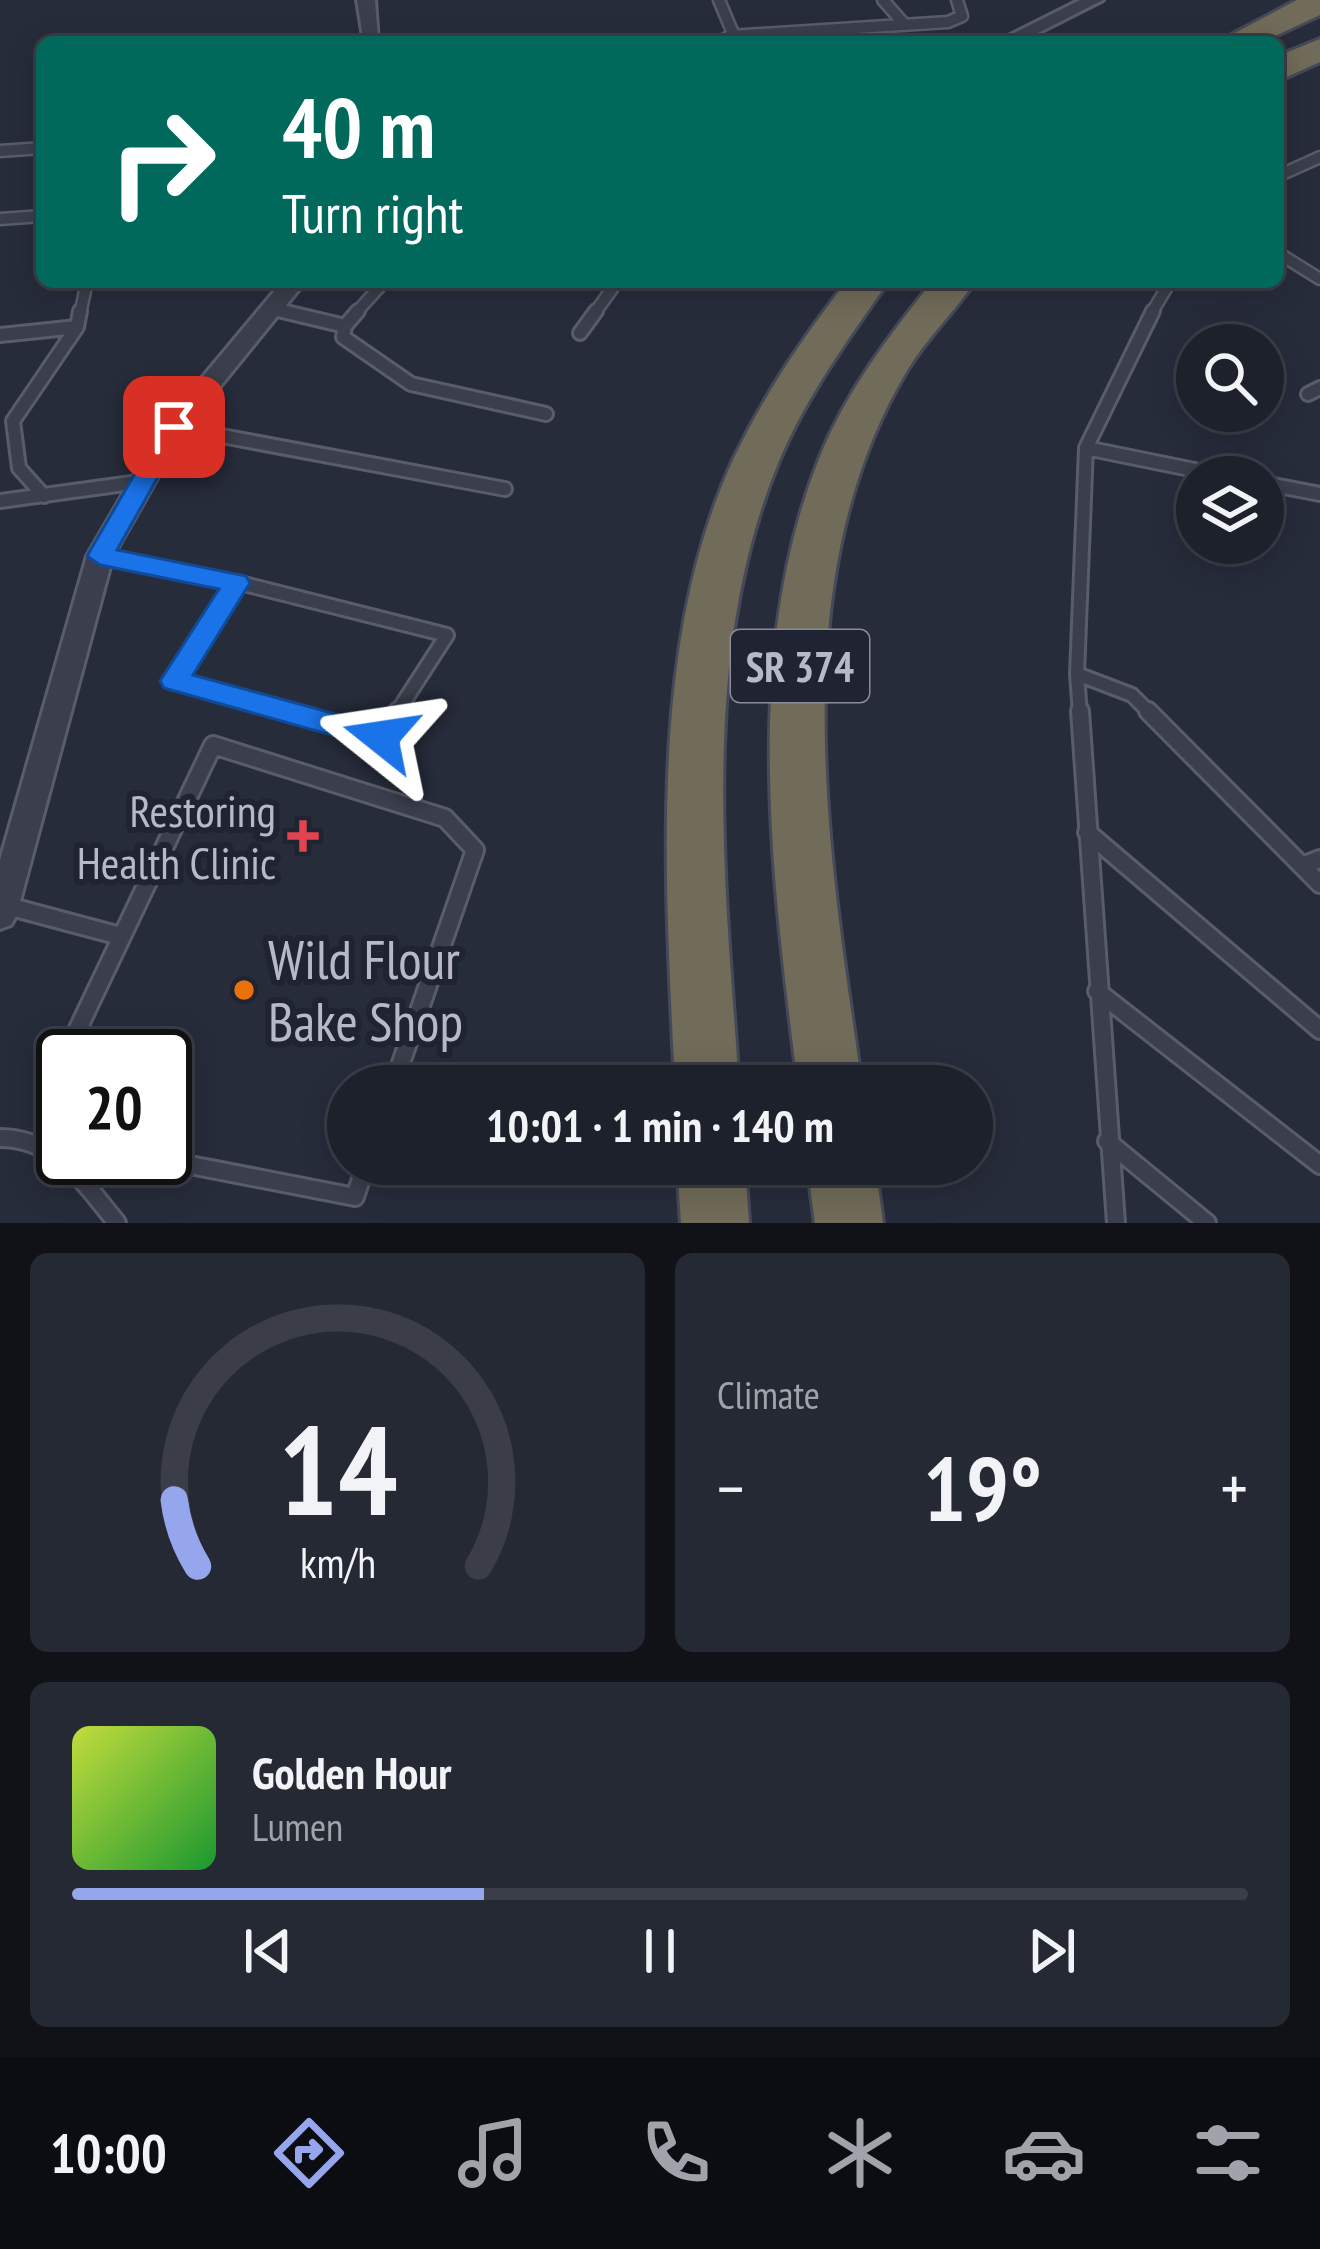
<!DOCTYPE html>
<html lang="en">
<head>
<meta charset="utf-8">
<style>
	body { margin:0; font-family:"PT Sans Narrow",sans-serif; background:#252934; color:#f1f3f6; height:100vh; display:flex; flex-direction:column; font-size:45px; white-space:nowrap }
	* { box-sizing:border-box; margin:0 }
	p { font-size:39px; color:#a0a3a9 }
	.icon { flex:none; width:66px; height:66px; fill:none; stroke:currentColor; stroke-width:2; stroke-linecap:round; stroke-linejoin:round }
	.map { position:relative; height:1223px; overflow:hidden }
	.drawer { display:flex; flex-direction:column; gap:30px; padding:30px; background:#101218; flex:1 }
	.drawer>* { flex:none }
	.banner { position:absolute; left:36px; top:36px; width:1248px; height:252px; border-radius:18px; box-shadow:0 6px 30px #0003,0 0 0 3px #3b3e48; background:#00695c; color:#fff; overflow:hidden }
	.fabs { position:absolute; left:1176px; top:324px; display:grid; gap:24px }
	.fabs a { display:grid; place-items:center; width:108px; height:108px; border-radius:50%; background:#1d212c; box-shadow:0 6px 30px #0003,0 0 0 3px #3b3e48; font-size:60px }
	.speed { position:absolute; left:36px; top:1029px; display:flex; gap:24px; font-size:60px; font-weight:700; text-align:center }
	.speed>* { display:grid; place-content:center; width:156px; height:156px; border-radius:50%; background:#1d212c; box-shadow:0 6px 30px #0003,0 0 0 3px #3b3e48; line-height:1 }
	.speed .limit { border:6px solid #111; border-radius:18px; background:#fff; color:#111 }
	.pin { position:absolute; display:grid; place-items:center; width:102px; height:102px; color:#fff; margin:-51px; border-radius:24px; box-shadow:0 6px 18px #0006 }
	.me { position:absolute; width:132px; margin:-66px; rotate:285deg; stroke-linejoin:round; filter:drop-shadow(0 0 9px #0008) }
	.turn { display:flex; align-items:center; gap:42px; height:252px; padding:0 48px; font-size:54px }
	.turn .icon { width:156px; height:156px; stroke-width:2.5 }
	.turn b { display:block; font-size:84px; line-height:102px }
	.big { font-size:90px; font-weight:800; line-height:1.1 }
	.drawer .tile { flex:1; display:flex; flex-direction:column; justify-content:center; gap:18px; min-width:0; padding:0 42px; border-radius:18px; background:#252934 }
	.drawer .dial { align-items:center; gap:0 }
	.dial svg { height:312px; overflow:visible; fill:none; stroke:#3b3e48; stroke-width:7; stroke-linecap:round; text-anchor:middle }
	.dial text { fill:#f1f3f6; stroke:none }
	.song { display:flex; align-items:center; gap:36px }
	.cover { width:144px; height:144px; border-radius:18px; background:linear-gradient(135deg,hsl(70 70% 55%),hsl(130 70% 35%)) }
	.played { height:12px; border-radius:6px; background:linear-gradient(90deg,#96a6ec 35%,#3b3e48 35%) }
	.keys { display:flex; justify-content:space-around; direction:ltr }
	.heat { display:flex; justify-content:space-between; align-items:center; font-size:66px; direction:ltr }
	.drawer .tiles { flex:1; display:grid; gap:30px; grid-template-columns:1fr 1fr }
	.tile:last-child { grid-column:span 2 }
	.trip { position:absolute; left:327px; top:1065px; width:666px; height:120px; border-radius:60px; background:#1d212c; box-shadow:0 6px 30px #0003,0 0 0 3px #3b3e48; font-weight:800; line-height:120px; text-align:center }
	.dock { display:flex; height:192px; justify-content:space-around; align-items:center; background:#0c0d12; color:#a0a3a9 }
	.dock .icon { width:84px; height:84px }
	.dock .on { color:#96a6ec }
	.dock b { font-size:54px; color:#f1f3f6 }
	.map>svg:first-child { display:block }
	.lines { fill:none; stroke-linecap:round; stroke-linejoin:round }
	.lane-far2-casing { stroke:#595c6a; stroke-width:15 }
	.lane-far1-casing { stroke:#595c6a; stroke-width:18 }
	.lane-casing { stroke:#595c6a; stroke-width:22 }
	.street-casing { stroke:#595c6a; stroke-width:6 }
	.highway-casing { stroke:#464957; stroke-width:6 }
	.lane-far2 { stroke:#3b3e4c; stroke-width:10 }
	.lane-far1 { stroke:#3b3e4c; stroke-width:12 }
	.lane { stroke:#3b3e4c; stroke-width:16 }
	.street { fill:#3b3e4c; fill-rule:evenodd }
	.highway { fill:#716c59; fill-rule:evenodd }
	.route { fill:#1a73e8; stroke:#114b97; stroke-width:3 }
	.health-dot { fill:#e0444e; stroke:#202331; stroke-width:4.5 }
	.food-dot { fill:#e8710a; stroke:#202331; stroke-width:4.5 }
	.labels { text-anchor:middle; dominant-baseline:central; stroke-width:12; stroke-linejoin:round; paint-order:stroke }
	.shield { fill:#202331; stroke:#8a8c9a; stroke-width:3 }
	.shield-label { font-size:42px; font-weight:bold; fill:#b7b9c7 }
	.poi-label { font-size:45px; fill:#b7b9c7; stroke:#202331; text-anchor:end }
	.near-poi-label { font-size:54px; fill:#b7b9c7; stroke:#202331; text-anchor:start }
</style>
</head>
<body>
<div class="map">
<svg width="1320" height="1223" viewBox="0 0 1320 1223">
	<rect width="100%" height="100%" fill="#272c3b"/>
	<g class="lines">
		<!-- lane-far2 casing -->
		<g class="lane-far2-casing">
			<path id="lane-far2" d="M719 0 735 38
				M883 0 905 25
				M720 42 730 36 948 22 962 16 957 0
				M0 151 42 148
				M1278 176 1320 157
				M0 219 42 216
				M1278 253 1320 279
				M268 308 295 314
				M80 314 87 282
				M355 314 384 282
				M594 314 617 282
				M1151 314 1170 282"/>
		</g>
		<!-- lane-far1 casing -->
		<g class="lane-far1-casing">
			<path id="lane-far1" d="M282 311 345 326 358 311
				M345 326 343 337 411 384 546 414
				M580 333 596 311
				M0 335 77 327
				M1308 394 1320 388
				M174 427 505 489
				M1086 448 1153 311
				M1263 483 1320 494
				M44 496 19 468 13 421 77 327 80 311
				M0 501 139 482
				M100 556 236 582
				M236 582 447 635 396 714
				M236 582 174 681 296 714
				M1077 674 1086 448 1229 477
				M1080 714 1077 674 1132 695 1151 714"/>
		</g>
		<!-- lane casing -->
		<g class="lane-casing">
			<path id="lane" d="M285 711 381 737 398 711
				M1080 711 1116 1223
				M1148 711 1320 884
				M1087 832 1320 1030
				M1302 866 1320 859
				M0 904 120 936
				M1097 991 1320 1165
				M65 1056 213 745 445 818 475 850 393 1086
				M63 1060V1071
				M0 1138C56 1138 84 1183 117 1223
				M1107 1141 1207 1223
				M154 1158 355 1197 366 1164"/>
		</g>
		<!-- street casing -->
		<g class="street-casing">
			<path id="street" d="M357 0H375L378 41 363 37Z
				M1080 0H1103L1020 42H996Z
				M282 282H305L184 431 113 556 16 916 11 925 0 929V860L87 556 165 422Z"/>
		</g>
		<!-- highway casing -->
		<g class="highway-casing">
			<path id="highway" d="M1297 0H1320V15L1262 42H1218Z
				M1320 39V62L1278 81V56Z
				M846 282H888C847 341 807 395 779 461 698 654 725 883 739 1086H675C666 887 647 646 733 460 764 395 802 339 846 282Z
				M932 282H975C954 312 927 338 908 369 780 580 829 856 862 1086H798C773 882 741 655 819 459 846 392 888 337 932 282Z
				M677 1164H745L749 1223H681Z
				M807 1164H875L883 1223H815Z"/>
		</g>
		<!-- lane-far2 -->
		<use href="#lane-far2" class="lane-far2"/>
		<!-- lane-far1 -->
		<use href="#lane-far1" class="lane-far1"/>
		<!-- lane -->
		<use href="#lane" class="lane"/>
		<!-- street -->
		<use href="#street" class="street"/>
		<!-- highway -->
		<use href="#highway" class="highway"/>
	</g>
	<!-- route -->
	<path class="route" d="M174 419 186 427 117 550 246 576 250 583 193 675 391 729 396 737 391 745 381 749 164 688 160 681 219 589 100 565 87 556 162 427Z"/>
	<!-- markers -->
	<path class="health-dot" d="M297 818h12v12h12v12h-12v12h-12v-12h-12v-12h12z"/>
	<circle class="food-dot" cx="244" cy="990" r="12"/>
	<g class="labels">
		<!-- shield labels -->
		<rect class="shield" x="731" y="630" width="138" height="72" rx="9"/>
		<g class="shield-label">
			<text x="800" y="666">SR 374</text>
		</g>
		<!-- poi labels -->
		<g class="poi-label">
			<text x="276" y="810">Restoring<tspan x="276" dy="52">Health Clinic</tspan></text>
		</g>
		<!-- near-poi labels -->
		<g class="near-poi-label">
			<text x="268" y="959">Wild Flour<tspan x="268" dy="62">Bake Shop</tspan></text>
		</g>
	</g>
</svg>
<div class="fabs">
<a><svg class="icon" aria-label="search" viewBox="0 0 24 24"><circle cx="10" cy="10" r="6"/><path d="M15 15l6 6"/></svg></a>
<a><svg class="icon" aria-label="layers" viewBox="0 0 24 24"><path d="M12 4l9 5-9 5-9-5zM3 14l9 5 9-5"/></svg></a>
</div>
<div class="speed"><div class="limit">20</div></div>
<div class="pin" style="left:174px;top:427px;background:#d93025"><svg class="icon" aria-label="arrive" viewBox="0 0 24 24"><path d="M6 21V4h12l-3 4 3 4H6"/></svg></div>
<svg class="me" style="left:381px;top:737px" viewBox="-20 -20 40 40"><path d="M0-17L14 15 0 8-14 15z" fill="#1a73e8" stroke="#fff" stroke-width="4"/></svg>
<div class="trip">10:01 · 1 min · 140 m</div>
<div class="banner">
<div class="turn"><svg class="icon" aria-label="right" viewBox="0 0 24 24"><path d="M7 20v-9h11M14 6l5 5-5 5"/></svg><div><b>40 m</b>Turn right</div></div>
</div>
</div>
<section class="drawer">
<div class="tiles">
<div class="tile dial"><svg viewBox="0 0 100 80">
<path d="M14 69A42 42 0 1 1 86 69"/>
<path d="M14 69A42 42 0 0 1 8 52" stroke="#96a6ec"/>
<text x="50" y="56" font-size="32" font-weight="700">14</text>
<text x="50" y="72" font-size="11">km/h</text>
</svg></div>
<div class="tile"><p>Climate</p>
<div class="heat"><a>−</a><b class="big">19°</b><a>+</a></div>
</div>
<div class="tile">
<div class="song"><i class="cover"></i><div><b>Golden Hour</b><p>Lumen</p></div></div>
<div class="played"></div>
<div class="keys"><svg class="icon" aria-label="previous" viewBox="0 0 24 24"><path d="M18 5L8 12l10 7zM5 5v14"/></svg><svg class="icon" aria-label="pause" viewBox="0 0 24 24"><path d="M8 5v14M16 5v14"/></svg><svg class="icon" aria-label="next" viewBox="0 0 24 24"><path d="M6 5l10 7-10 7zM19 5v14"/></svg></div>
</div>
</div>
</section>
<nav class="dock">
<b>10:00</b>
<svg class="icon on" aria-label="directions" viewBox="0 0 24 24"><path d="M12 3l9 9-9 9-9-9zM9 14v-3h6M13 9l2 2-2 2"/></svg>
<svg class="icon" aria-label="music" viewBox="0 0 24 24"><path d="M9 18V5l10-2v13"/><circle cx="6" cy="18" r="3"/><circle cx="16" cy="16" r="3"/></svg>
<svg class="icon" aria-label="phone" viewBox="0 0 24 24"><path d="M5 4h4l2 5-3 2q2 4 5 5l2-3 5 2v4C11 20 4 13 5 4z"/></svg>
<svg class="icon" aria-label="climate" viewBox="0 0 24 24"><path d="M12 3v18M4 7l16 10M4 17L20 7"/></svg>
<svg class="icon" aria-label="car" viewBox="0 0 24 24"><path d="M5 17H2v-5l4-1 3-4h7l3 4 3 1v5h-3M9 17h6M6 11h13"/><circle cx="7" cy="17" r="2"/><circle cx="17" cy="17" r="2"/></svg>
<svg class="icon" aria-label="filters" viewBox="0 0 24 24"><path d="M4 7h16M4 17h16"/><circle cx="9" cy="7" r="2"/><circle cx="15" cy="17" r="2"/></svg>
</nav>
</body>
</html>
